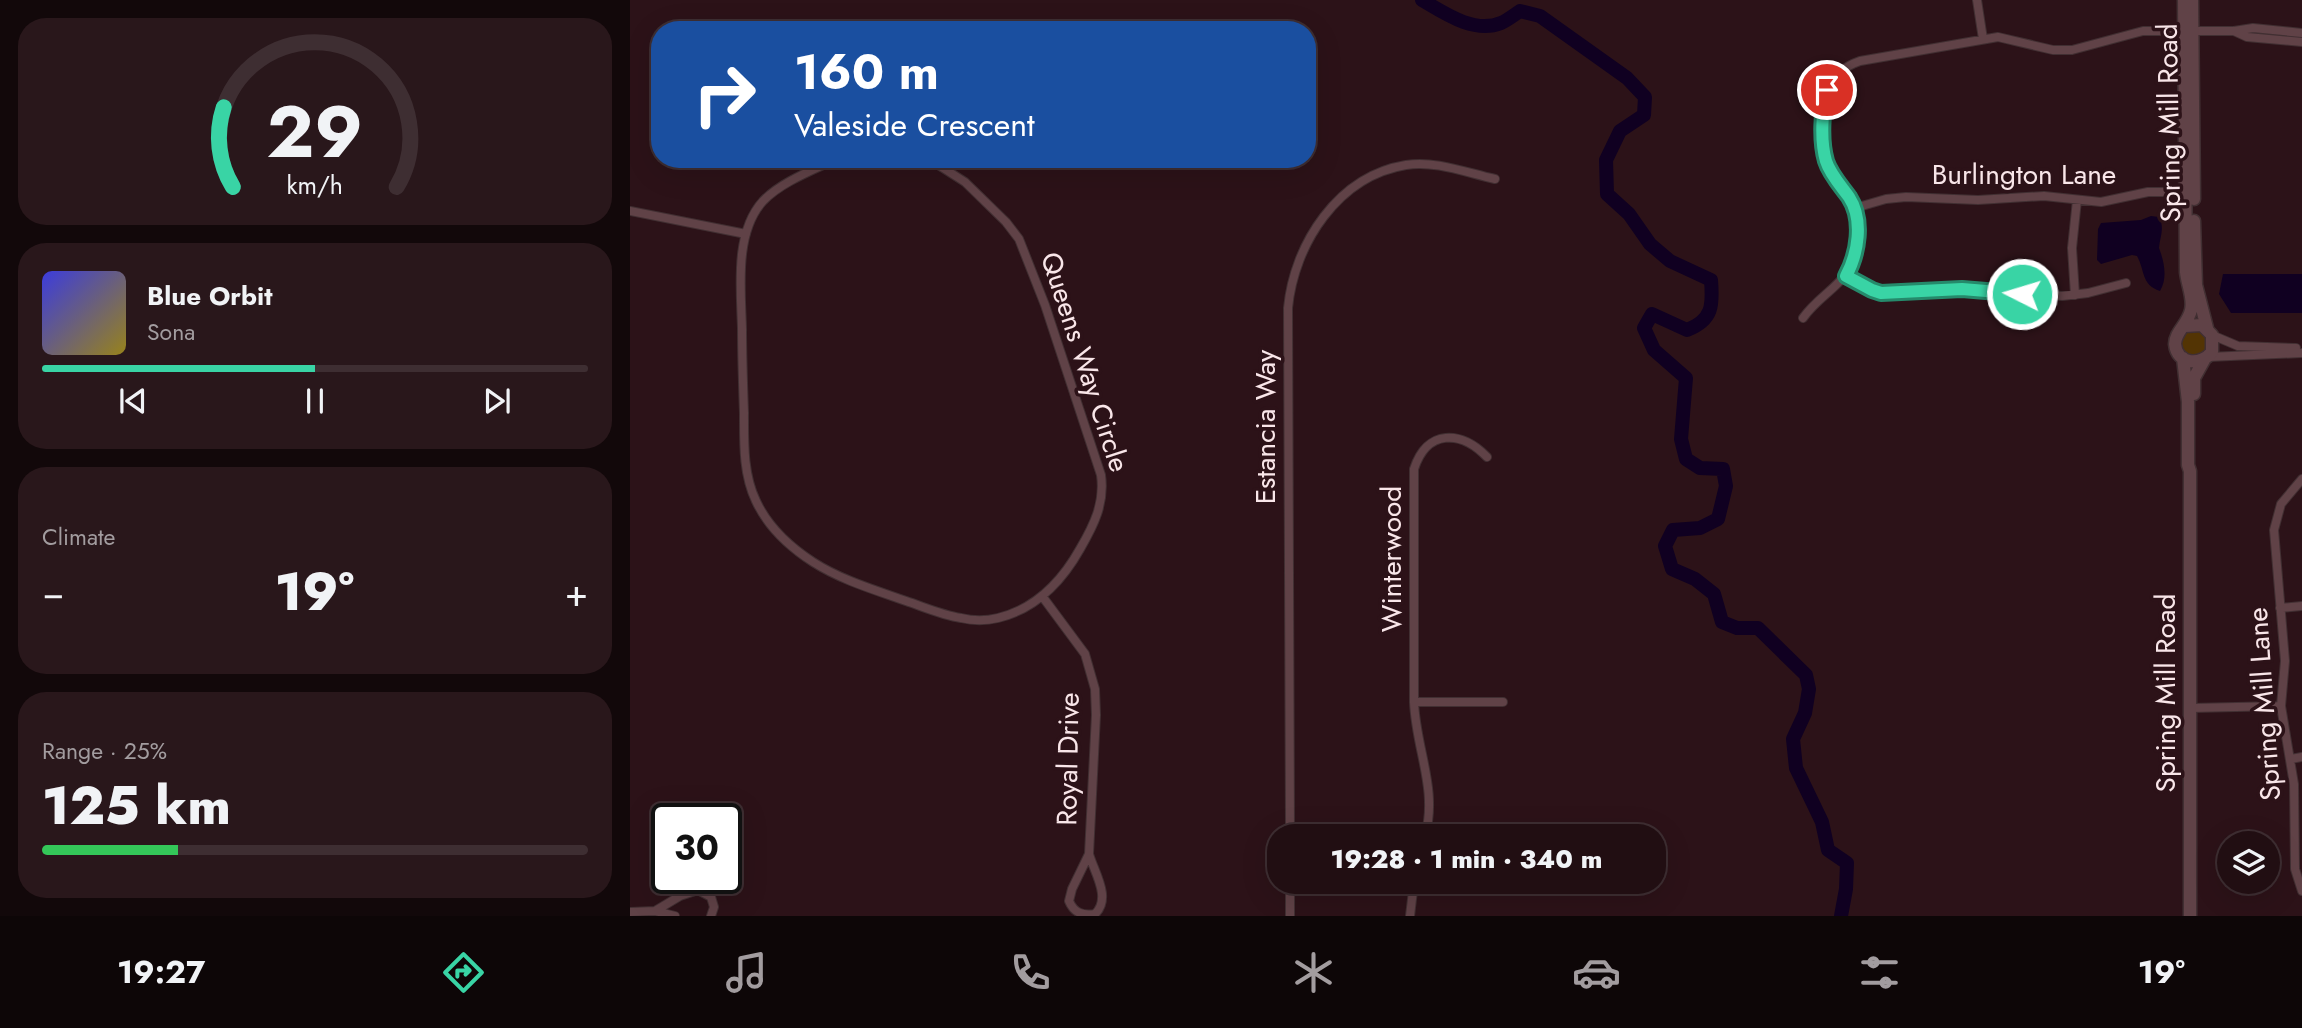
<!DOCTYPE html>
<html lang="en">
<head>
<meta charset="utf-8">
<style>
	body { margin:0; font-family:Jost,sans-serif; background:#29171b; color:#f1f3f6; height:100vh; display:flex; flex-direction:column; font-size:26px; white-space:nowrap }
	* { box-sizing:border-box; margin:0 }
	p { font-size:23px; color:#a29c9f }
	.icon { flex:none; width:38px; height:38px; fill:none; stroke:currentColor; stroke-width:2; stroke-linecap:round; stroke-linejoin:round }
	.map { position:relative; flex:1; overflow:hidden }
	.sheet { display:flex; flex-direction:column; gap:18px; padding:18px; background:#12080a; width:630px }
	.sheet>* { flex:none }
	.hud { position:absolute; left:21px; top:21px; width:665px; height:147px; border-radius:28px; box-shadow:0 7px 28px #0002,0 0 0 2px #3e2e32; background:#1a4fa0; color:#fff; overflow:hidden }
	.controls { position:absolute; left:1587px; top:831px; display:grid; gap:14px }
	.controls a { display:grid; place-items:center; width:63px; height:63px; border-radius:50%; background:#210e12; box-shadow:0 7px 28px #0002,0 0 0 2px #3e2e32; font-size:35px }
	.speed { position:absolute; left:21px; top:803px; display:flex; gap:14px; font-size:35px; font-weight:700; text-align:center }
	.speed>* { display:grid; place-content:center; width:91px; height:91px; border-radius:50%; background:#210e12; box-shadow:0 7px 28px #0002,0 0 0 2px #3e2e32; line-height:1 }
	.speed .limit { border:4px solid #111; border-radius:10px; background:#fff; color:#111 }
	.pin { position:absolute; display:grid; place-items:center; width:60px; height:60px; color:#fff; margin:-30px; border:4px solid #fff; border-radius:50%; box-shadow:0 2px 7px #0007 }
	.me { position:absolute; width:77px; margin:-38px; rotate:275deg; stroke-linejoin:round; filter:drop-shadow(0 0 5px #0008) }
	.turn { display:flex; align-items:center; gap:24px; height:147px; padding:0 28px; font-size:32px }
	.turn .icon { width:91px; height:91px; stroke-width:2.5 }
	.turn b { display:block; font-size:49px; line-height:60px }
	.big { font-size:52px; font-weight:800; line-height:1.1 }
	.sheet .tile { flex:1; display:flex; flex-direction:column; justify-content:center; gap:10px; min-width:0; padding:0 24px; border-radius:28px; background:#29171b }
	.sheet .dial { align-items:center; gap:0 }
	.dial svg { height:182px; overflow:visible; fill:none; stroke:#3e2e32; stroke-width:7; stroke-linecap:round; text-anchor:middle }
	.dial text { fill:#f1f3f6; stroke:none }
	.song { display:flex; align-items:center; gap:21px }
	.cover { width:84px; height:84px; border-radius:10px; background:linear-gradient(135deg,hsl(240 70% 55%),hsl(50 70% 35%)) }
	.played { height:7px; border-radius:4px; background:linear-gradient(90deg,#39d4a5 50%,#3e2e32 50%) }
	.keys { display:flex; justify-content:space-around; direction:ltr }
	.heat { display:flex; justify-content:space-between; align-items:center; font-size:38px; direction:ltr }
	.charge { height:10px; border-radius:5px; background:linear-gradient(90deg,#34c759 25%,#3e2e32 0) }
	.trip { position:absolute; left:637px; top:824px; width:399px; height:70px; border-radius:28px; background:#210e12; box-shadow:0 7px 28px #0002,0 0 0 2px #3e2e32; font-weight:800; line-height:70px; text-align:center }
	.dock { display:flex; height:112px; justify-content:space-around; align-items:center; background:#0d0607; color:#a29c9f }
	.dock .icon { width:49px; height:49px }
	.dock .selected { color:#39d4a5 }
	.dock b { font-size:32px; color:#f1f3f6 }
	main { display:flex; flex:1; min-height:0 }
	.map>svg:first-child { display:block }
	.green { fill:#533404 }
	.water { fill:#100021 }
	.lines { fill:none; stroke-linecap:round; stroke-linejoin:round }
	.river { stroke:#100021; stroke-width:14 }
	.street-casing { stroke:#412f32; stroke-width:10 }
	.secondary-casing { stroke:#412f32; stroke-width:15 }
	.street { stroke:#604247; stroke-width:8 }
	.secondary { stroke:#604247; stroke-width:12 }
	.route-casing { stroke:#258a6b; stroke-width:18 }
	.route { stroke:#39d4a5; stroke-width:12 }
	.labels { text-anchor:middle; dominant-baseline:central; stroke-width:7; stroke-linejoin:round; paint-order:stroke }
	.street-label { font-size:28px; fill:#f9e6e9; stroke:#2c1218 }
</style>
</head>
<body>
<main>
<section class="sheet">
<div class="tile dial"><svg viewBox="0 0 100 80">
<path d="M14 69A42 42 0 1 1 86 69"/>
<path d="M14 69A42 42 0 0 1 10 34" stroke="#39d4a5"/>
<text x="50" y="56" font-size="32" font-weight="700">29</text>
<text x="50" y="72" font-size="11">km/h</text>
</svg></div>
<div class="tile">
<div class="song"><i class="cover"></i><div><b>Blue Orbit</b><p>Sona</p></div></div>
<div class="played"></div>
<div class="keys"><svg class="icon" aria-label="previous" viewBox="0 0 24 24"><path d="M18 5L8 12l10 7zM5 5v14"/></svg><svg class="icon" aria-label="pause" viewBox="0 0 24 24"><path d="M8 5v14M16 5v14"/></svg><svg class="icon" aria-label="next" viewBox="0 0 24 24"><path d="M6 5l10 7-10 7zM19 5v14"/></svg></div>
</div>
<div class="tile"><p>Climate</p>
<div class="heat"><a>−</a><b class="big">19°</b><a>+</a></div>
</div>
<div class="tile"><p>Range · 25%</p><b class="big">125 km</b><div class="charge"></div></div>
</section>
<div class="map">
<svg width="1672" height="916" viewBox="0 0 1672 916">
	<rect width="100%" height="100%" fill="#2c1218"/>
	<!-- green -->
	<path class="green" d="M1552 343a13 13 0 1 1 26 0a13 13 0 1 1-26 0Z"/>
	<!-- water -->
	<path class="water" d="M1521 216 1529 217C1535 229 1530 236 1529 248 1534 261 1538 278 1530 291 1511 285 1515 270 1507 256L1502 255 1471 264 1467 260 1468 229 1471 223 1511 220Z
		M1593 274H1672V313H1601L1589 294Z"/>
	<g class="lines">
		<!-- river -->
		<path class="river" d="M792 0C814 13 844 34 871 23 878 20 884 15 890 11L910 16 997 78 1015 97 1014 115 990 131 976 160 977 194 999 214 1020 244 1040 261 1081 280C1083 305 1083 320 1057 330L1022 314 1014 328 1024 350 1056 378 1051 439 1056 459 1070 468 1093 469 1096 486 1088 519 1070 528 1043 530 1035 546 1042 569 1065 579 1084 594 1092 622 1107 628H1128L1176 675 1179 689 1175 713 1163 739 1166 768 1192 822 1198 850 1217 863 1216 889 1211 916"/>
		<!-- street casing -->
		<g class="street-casing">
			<path id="street" d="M1347 0 1353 39
				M1604 31 1617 37 1672 42
				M206 159C183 170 151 182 133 201 104 233 111 289 112 329 112 357 113 385 114 413 114 443 113 474 126 501 138 527 160 547 183 562 211 580 245 590 276 601 294 607 312 615 331 618 343 621 356 621 368 618 405 609 432 581 450 549 464 525 475 503 471 475L415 305 389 239 376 222 335 182 299 159
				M1225 208 1256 199 1276 197 1348 200 1414 196 1471 202 1518 192H1557
				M0 211 116 234
				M1216 276 1243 290 1263 293 1332 289 1432 296 1458 293 1496 283
				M1445 295 1442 248 1447 200
				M1173 318C1192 291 1221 284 1226 248 1230 221 1225 205 1209 183 1204 176 1198 169 1196 161 1193 150 1194 139 1194 129 1193 96 1196 73 1230 61L1368 37 1423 50H1442L1513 31H1604L1623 28 1672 33
				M1582 335 1608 346 1666 348
				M1578 357 1672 353
				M1672 479 1651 504 1644 530 1655 661 1651 706 1664 784 1665 869 1672 891
				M412 596 455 654 465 689 466 715 459 854
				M1650 608 1672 606
				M784 702H873
				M1561 708 1651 706
				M1661 759 1672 757
				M660 836 658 308C664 244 708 176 776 165 805 160 837 173 865 179
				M795 836C808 789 786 750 784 702V469C797 429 831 430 857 457
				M459 854C464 872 482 898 465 914 453 916 444 913 439 901L442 889Z
				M660 882V916
				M0 912 25 911
				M45 916 25 911 50 896 68 890 81 897 84 907 81 916
				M780 916 784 882"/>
		</g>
		<!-- secondary casing -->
		<g class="secondary-casing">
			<path id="secondary" d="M1554 0 1556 272C1557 284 1564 298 1561 310 1558 324 1545 332 1545 344 1547 365 1571 366 1582 352V335L1572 325 1555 326
				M1562 0 1564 199
				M1564 221 1566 285 1577 328
				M1553 358 1558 402V465L1560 471V916
				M1564 394V378L1574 360"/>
		</g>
		<!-- street -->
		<use href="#street" class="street"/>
		<!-- secondary -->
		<use href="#secondary" class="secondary"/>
	</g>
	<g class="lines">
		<!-- route casing -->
		<g class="route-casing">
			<path id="route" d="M1197 90C1192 111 1190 140 1196 161 1200 174 1211 186 1219 197 1234 220 1228 254 1216 276L1242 290 1251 293 1332 289 1392 294"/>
		</g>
		<!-- route -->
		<use href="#route" class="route"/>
	</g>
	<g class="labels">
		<!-- street labels -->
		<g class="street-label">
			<text transform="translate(1539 123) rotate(-91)">Spring Mill Road</text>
			<text x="1394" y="174">Burlington Lane</text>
			<text transform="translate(455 362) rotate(72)">Queens Way Circle</text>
			<text transform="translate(635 427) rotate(-90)">Estancia Way</text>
			<text transform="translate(761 559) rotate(-90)">Winterwood</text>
			<text transform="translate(1535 693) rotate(-90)">Spring Mill Road</text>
			<text transform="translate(1634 704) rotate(-94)">Spring Mill Lane</text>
			<text transform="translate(438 759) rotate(-89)">Royal Drive</text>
		</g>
	</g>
</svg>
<div class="controls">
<a><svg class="icon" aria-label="layers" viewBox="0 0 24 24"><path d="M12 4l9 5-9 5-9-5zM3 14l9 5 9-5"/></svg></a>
</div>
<div class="speed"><div class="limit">30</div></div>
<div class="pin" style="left:1197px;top:90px;background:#d93025"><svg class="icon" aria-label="arrive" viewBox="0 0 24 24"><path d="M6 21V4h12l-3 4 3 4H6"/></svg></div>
<svg class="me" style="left:1392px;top:294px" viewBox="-20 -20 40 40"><circle r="17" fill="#39d4a5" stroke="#fff" stroke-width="3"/><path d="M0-11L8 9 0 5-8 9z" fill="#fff"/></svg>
<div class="trip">19:28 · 1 min · 340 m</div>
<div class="hud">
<div class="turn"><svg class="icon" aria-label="right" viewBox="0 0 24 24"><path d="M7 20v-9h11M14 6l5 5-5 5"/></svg><div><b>160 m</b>Valeside Crescent</div></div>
</div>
</div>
</main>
<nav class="dock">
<b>19:27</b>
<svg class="icon selected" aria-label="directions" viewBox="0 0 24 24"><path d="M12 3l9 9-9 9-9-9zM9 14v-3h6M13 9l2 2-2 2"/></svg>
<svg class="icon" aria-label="music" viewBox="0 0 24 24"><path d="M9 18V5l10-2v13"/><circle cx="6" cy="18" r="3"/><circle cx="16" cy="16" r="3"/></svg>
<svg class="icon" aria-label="phone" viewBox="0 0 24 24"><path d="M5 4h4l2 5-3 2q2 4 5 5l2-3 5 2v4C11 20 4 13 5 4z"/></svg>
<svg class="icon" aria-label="climate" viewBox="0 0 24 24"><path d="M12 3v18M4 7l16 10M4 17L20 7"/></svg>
<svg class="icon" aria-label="car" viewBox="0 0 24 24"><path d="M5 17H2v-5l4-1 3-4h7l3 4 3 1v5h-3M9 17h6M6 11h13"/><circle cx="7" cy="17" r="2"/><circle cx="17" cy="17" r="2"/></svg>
<svg class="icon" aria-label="filters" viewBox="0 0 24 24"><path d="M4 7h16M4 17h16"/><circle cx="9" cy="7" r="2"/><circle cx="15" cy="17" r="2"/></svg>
<b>19°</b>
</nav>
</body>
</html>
